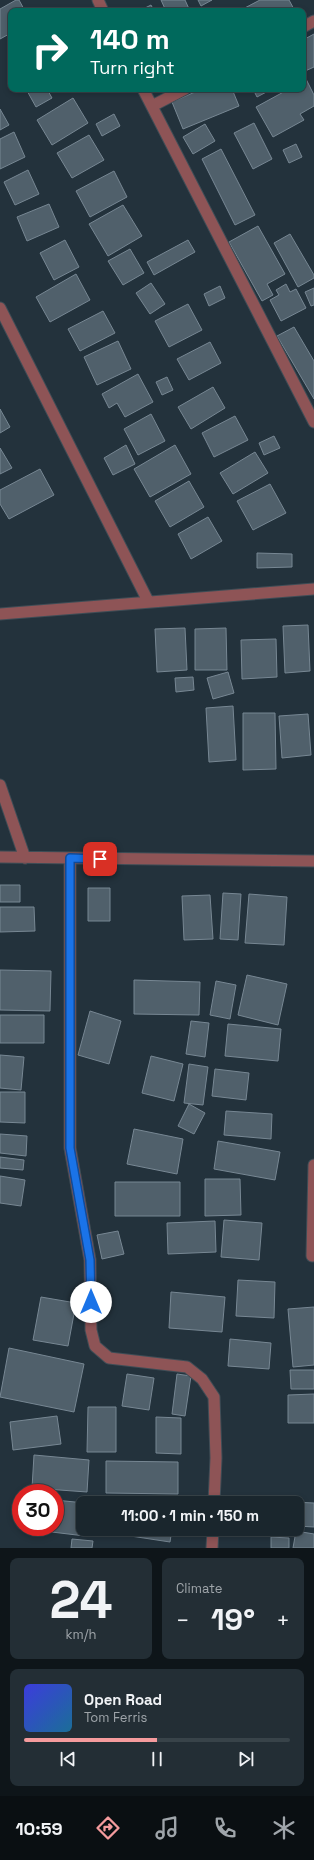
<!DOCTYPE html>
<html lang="en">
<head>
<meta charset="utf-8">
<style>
	body { margin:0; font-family:"Space Grotesk",sans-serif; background:#232e35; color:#f1f3f6; height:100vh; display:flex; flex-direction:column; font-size:15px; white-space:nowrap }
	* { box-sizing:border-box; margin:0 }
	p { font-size:13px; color:#9fa5aa }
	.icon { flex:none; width:22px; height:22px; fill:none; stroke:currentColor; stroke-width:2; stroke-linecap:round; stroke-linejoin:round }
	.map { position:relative; height:1548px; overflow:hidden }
	.sheet { display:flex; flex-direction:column; gap:10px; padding:10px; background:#0e1519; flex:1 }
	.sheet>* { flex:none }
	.top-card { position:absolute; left:8px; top:8px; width:298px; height:84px; border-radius:8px; box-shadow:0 2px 6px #0003,0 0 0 1px #384349; background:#00695c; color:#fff; overflow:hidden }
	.speed { position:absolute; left:12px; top:1484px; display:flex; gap:8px; font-size:20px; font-weight:700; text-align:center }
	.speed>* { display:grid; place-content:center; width:52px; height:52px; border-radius:50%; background:#1a262d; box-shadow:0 2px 6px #0003,0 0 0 1px #384349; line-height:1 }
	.speed .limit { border:6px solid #d22; background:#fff; color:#111 }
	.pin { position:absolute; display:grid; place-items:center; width:34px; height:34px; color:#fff; margin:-17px; border-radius:8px; box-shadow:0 2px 6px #0006 }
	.me { position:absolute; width:44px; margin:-22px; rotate:0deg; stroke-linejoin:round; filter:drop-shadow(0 0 3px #0008) }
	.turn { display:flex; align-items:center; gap:14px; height:84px; padding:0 16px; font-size:18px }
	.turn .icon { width:52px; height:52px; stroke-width:2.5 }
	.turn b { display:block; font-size:28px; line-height:34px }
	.big { font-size:30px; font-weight:600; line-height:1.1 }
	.sheet .card { flex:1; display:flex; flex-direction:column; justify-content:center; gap:6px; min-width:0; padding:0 14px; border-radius:8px; background:#232e35 }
	.sheet .dial { align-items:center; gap:0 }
	.dial b { font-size:52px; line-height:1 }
	.song { display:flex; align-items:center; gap:12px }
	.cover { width:48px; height:48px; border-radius:6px; background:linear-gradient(135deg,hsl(240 70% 55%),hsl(200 70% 35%)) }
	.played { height:4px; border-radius:2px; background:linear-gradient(90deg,#f59b9d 50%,#384349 50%) }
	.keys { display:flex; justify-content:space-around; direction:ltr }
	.heat { display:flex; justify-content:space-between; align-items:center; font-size:22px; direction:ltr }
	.sheet .tiles { flex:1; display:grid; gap:10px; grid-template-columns:1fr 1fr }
	.card:last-child { grid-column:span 2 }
	.trip { position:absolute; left:76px; top:1496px; width:228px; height:40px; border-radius:8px; background:#1a262d; box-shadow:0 2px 6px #0003,0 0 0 1px #384349; font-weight:600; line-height:40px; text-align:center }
	.menu { display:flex; height:64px; justify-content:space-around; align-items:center; background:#0a0f12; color:#9fa5aa }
	.menu .icon { width:28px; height:28px }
	.menu .on { color:#f59b9d }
	.menu b { font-size:18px; color:#f1f3f6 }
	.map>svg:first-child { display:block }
	.building { fill:#50606b; stroke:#778793 }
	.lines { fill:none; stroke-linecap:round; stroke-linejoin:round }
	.minor-casing { stroke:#3f4d56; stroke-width:13 }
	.minor { stroke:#8e5456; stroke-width:11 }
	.route-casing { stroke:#114b97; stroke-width:10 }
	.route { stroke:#1a73e8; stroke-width:7 }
</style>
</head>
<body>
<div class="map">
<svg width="314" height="1548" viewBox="0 0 314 1548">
	<rect width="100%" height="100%" fill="#23323c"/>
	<!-- building -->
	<path class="building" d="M16 0H19L25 11H11V33L0 39V9Z
		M161 0H185L190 11H166Z
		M198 0H212L201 6Z
		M260 0H289L295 11H239Z
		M151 5 154 11H139Z
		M314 34V67L303 72V40Z
		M306 79 314 95V106L300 114 304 120 273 137 256 107 289 89H303V81Z
		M26 89H47L52 98 36 107Z
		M202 89H232L239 106 183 129 172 102Z
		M253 89H272L257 97Z
		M73 98 88 123 52 145 37 120Z
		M0 109 9 125 0 130Z
		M114 114 120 126 102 136 96 124Z
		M254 123 272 159 253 169 234 133Z
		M205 124 215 141 193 154 183 137Z
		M14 132 25 157 0 169V139Z
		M89 135 104 160 72 178 57 153Z
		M296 144 302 157 289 163 283 150Z
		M221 149 255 215 235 225 202 159Z
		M28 170 39 194 15 205 4 182Z
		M114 171 127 197 90 217 76 191Z
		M49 204 59 227 27 241 17 217Z
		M123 205 142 236 108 256 89 224Z
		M258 226 285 274 267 284 273 295 262 301 229 242Z
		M290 234 314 275V278L298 287 274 243Z
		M65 240 79 267 54 280 40 253Z
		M188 240 195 252 154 275 147 262Z
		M130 249 144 273 123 285 108 261Z
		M76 274 90 300 50 322 36 297Z
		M151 283 165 304 150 314 136 293Z
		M286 284 290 292 296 289 306 308 281 321 270 300 279 295 276 290Z
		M220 286 225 298 209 306 204 294Z
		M314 288V305L311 306 305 292Z
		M188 304 202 330 169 347 155 321Z
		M103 311 115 333 80 351 68 329Z
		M294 327 314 361V399L277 336Z
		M118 341 131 369 97 385 84 357Z
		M210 342 221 363 189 380 177 359Z
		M138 374 153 402 125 417 117 403 109 408 102 394Z
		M167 377 173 390 162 395 156 382Z
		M213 387 225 408 191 429 178 407Z
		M0 409 10 427 0 433Z
		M151 414 165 441 138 455 124 429Z
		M235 416 248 440 214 457 202 433Z
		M274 436 280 448 264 455 259 443Z
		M126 445 135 464 113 475 104 458Z
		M175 445 191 474 150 497 134 469Z
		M0 448 12 468 0 474Z
		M255 452 268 473 233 494 220 473Z
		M40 469 54 495 9 519 0 504V490Z
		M189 481 204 507 170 527 155 501Z
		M270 484 286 513 253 530 237 501Z
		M208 517 222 541 191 559 178 534Z
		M257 553 292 554V567L257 568Z
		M308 625 310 671 285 673 283 626Z
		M185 628 187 670 157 672 155 629Z
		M226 628 227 670H195V629Z
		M276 639 277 677 242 679 241 640Z
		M228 672 234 693 213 699 207 678Z
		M193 677 194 690 176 692 175 678Z
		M233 706 236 760 209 762 206 708Z
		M243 713H275L276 769 243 770Z
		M308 714 311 755 282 758 279 716Z
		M0 885H20V902H0Z
		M88 888H110V921H88Z
		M223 893 241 894 238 940 220 939Z
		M249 894 287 897 284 945 245 943Z
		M210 895 213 939 184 940 182 896Z
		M0 907H34L35 931 0 932Z
		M0 970 51 971 50 1011 0 1010Z
		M247 975 287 984 278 1025 238 1015Z
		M134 980 200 982 199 1015 134 1014Z
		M216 981 236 985 230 1019 210 1015Z
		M90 1011 121 1021 109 1064 78 1055Z
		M0 1015H44V1043H0Z
		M191 1021 209 1023 205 1057 186 1054Z
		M228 1024 281 1029 278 1061 225 1056Z
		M0 1055 24 1057 21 1090 0 1088Z
		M151 1056 183 1064 174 1101 142 1093Z
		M189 1064 208 1067 203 1105 184 1103Z
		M215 1069 249 1073 246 1100 212 1096Z
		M0 1092H25V1123L0 1122Z
		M189 1104 205 1113 194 1134 178 1126Z
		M226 1111 272 1114 271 1139 224 1135Z
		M134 1129 183 1139 177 1174 127 1164Z
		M0 1134 27 1136 26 1156 0 1153Z
		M218 1141 280 1152 275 1180 214 1169Z
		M0 1157 24 1160 23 1170 0 1168Z
		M0 1176 25 1180 21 1206 0 1203Z
		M205 1179H240L241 1215 205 1216Z
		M115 1182H180V1216H115Z
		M224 1220 262 1223 259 1260 221 1257Z
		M215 1221 216 1252 168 1254 167 1223Z
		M118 1231 124 1254 102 1259 97 1235Z
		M238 1280 275 1282 274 1318 236 1316Z
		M171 1292 225 1297 222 1332 169 1328Z
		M41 1297 76 1303 68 1346 33 1340Z
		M314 1307V1365L293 1367 288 1309Z
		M230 1339 271 1343 269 1369 228 1366Z
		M9 1348 84 1364 74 1412 0 1397Z
		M290 1370H314V1389H291Z
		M127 1374 154 1378 149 1410 122 1406Z
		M177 1374 191 1376 185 1416 172 1414Z
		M314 1394V1423H288V1395Z
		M88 1407H116V1452H87Z
		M57 1416 61 1444 13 1450 10 1422Z
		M156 1417 181 1418V1454L156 1453Z
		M34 1455 89 1460 87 1492 32 1488Z
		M106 1461 178 1462V1494L106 1493Z
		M130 1497 168 1503H129Z
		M55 1500 85 1503H83V1529H86L85 1536 35 1530V1527H55Z
		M293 1502 314 1503V1527L297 1526V1503Z
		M125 1529H172L170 1542 124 1535Z
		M296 1531 314 1534V1548H293Z
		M271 1537 289 1538V1548H271Z
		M72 1539 93 1541 92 1548H71Z"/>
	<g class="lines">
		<!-- minor casing -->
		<g class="minor-casing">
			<path id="minor" d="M98 0 103 11
				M303 27 314 21
				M143 89 314 422
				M152 106 185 89
				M0 308 148 601
				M0 614 314 589
				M0 785 25 858
				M0 857 314 861
				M70 858V1148L90 1260 91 1330 95 1346 109 1358 187 1367 202 1379 214 1397 216 1458 214 1503
				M312 1256 314 1165
				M212 1548 213 1529"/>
		</g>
		<!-- minor -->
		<use href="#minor" class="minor"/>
	</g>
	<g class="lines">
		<!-- route casing -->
		<g class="route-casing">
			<path id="route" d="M91 1302 90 1260 70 1148V858L100 859"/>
		</g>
		<!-- route -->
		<use href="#route" class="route"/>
	</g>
</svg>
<div class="speed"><div class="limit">30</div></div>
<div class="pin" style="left:100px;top:859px;background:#d93025"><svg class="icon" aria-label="arrive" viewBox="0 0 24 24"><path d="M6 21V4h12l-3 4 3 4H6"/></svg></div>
<svg class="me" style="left:91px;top:1302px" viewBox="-20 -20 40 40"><circle r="19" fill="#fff"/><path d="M0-13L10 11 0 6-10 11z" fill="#1a73e8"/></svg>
<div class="trip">11:00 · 1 min · 150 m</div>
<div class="top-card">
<div class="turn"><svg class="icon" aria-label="right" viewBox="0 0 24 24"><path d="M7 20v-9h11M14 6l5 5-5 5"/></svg><div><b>140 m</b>Turn right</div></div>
</div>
</div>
<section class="sheet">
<div class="tiles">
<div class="card dial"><b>24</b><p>km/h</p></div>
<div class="card"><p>Climate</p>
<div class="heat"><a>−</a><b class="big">19°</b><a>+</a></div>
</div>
<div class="card">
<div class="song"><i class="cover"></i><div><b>Open Road</b><p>Tom Ferris</p></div></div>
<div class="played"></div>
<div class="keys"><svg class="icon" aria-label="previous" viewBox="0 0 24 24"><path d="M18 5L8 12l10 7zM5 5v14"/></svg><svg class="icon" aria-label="pause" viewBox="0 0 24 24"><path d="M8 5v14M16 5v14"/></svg><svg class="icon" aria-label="next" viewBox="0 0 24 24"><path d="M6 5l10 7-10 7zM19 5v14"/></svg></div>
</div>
</div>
</section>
<nav class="menu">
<b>10:59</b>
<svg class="icon on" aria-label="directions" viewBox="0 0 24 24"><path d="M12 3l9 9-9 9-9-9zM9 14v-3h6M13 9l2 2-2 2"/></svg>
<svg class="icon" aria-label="music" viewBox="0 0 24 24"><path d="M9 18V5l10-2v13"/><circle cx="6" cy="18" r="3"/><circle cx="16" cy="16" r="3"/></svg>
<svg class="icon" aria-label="phone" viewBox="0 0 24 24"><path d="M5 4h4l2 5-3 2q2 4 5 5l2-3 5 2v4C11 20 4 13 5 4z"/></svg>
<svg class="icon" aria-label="climate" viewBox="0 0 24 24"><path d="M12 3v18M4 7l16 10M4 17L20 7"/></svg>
</nav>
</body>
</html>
